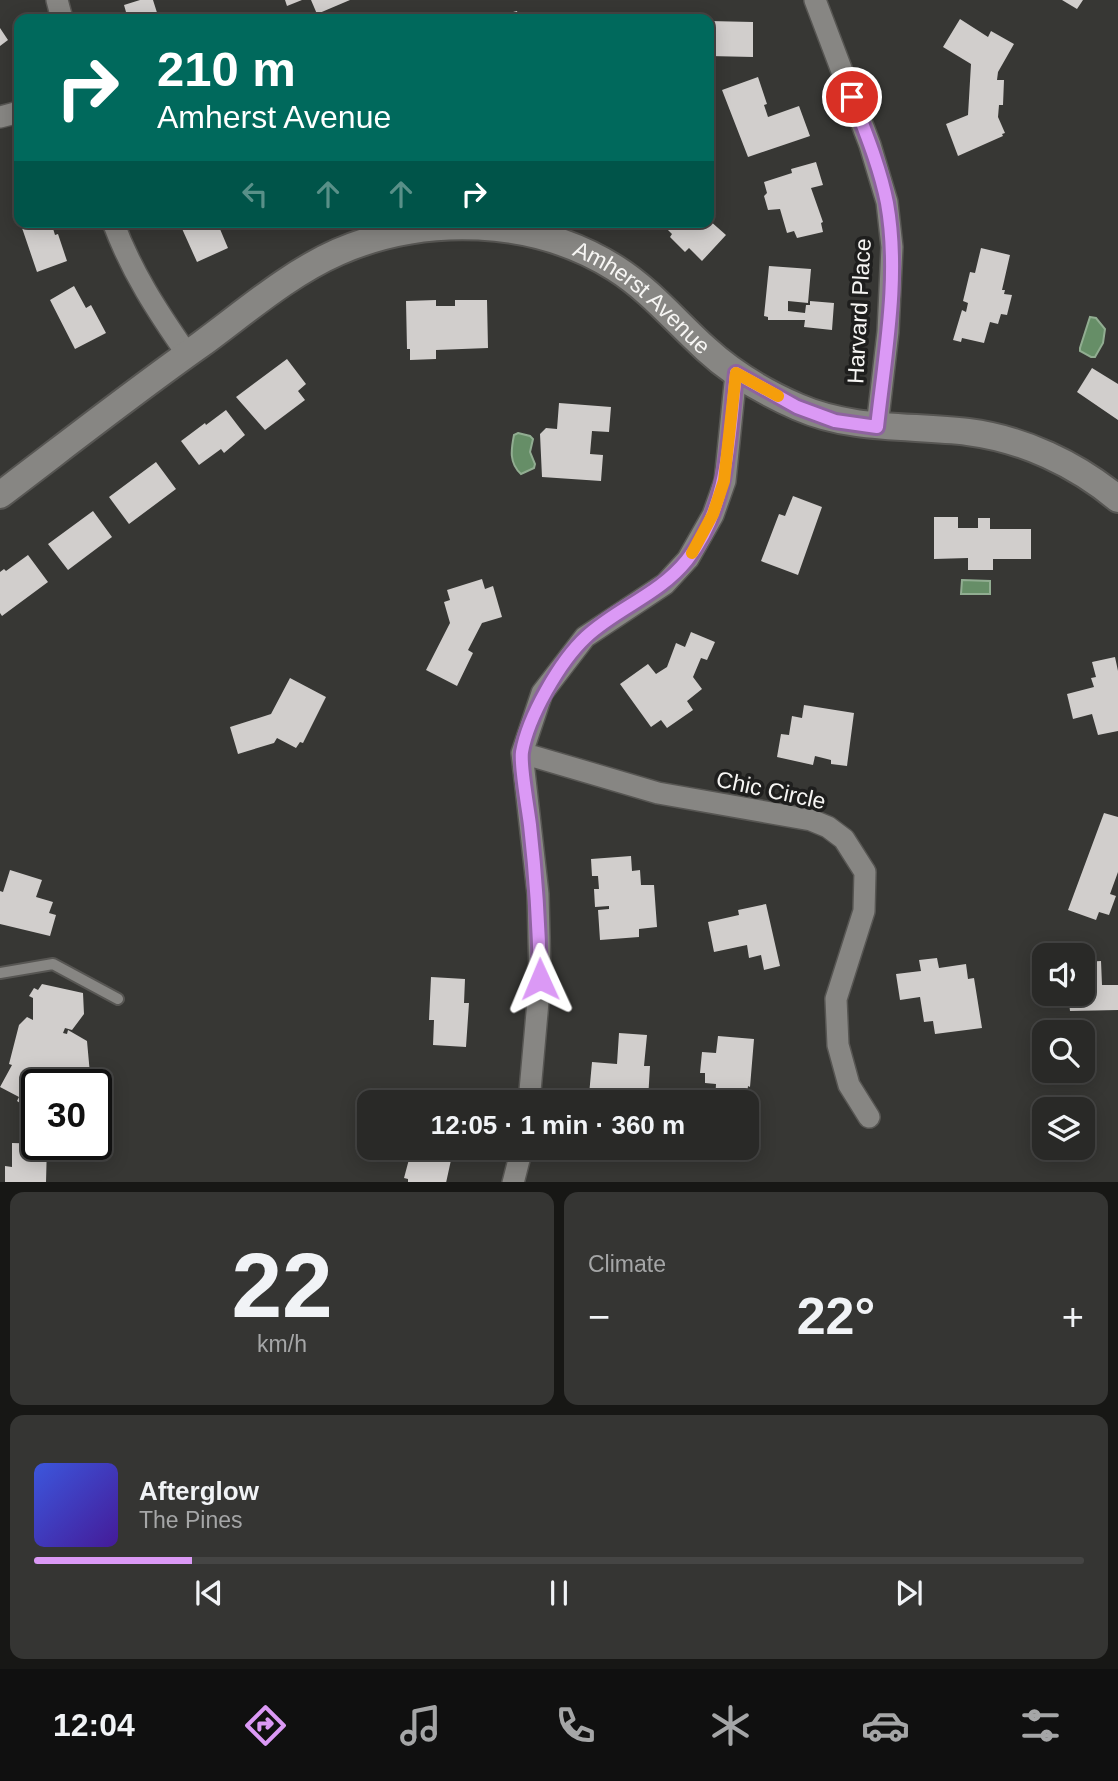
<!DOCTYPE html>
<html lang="en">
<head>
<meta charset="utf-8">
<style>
	body { margin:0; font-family:Helvetica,sans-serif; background:#353533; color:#f1f3f6; height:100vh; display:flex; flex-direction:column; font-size:26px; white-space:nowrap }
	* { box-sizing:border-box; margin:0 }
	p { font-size:23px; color:#a5a6a7 }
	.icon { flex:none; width:38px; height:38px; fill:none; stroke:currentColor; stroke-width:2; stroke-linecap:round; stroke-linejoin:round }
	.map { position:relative; height:1182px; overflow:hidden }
	.drawer { display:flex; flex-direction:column; gap:10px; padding:10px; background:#171715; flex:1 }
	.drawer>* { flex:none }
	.guide { position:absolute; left:14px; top:14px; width:700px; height:214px; border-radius:14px; box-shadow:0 4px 18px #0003,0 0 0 2px #454544; background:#00695c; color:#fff; overflow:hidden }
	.buttons { position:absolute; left:1032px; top:943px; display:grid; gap:14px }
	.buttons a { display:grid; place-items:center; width:63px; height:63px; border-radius:14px; background:#292927; box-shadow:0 4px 18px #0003,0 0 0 2px #454544; font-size:35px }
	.speed { position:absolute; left:21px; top:1069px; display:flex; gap:14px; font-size:35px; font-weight:700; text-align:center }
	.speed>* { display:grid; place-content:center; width:91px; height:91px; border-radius:50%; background:#292927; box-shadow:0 4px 18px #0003,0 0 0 2px #454544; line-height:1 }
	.speed .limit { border:4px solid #111; border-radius:10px; background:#fff; color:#111 }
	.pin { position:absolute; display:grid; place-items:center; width:60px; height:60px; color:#fff; margin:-30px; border:4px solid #fff; border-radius:50%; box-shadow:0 2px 7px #0007 }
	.me { position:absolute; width:77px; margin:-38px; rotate:359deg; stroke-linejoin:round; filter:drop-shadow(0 0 5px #0008) }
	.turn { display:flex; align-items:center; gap:24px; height:147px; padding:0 28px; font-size:32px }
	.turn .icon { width:91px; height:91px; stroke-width:2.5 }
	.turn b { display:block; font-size:49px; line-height:60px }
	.lanes { display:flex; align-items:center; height:66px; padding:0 28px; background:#0003; justify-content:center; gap:35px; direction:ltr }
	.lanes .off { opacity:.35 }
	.big { font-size:52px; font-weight:600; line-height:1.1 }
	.drawer .widget { flex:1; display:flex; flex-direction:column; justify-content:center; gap:10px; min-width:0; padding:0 24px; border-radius:14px; background:#353533 }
	.drawer .dial { align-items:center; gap:0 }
	.dial b { font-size:91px; line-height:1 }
	.song { display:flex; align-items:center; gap:21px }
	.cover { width:84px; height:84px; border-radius:10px; background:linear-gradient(135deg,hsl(230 70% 55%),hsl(260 70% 35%)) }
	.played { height:7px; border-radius:4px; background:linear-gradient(90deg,#db99f5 15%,#454544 15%) }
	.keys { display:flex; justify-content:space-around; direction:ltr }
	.heat { display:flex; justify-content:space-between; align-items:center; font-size:38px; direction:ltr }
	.drawer .tiles { flex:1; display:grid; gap:10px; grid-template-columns:1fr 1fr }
	.widget:last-child { grid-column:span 2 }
	.trip { position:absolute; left:357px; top:1090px; width:402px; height:70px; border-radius:14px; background:#292927; box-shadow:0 4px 18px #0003,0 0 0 2px #454544; font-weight:600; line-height:70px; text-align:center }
	.tab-bar { display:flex; height:112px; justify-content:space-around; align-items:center; background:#101010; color:#a5a6a7 }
	.tab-bar .icon { width:49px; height:49px }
	.tab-bar .active { color:#db99f5 }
	.tab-bar b { font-size:32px; color:#f1f3f6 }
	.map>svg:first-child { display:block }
	.water { fill:#668e67; stroke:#91ad91; stroke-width:2 }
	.building { fill:#d1cecc }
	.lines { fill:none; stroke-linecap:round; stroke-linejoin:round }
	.service-casing { stroke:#575653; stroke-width:14 }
	.minor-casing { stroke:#575653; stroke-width:24 }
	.tertiary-casing { stroke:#575653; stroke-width:30 }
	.service { stroke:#878683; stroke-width:10 }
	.minor { stroke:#878683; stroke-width:21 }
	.tertiary { stroke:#878683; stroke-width:26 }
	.route-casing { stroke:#8e639f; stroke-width:18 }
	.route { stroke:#db99f5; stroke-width:12 }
	.slow { stroke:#f59e0b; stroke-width:12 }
	.labels { text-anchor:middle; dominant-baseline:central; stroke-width:7; stroke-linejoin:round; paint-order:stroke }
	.street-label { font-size:23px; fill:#f6f5f3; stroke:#1e1e1d }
</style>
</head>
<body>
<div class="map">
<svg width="1118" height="1183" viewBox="0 0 1118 1183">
	<rect width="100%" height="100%" fill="#373734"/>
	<!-- water -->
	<path class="water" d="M1090 317 1096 318 1105 329 1103 343 1095 357H1091L1080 351V348Z
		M518 433 530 436 533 439 530 452 535 464 534 468 521 474C509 463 511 450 514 435Z
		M962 580 990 581V594H961Z"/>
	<!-- building -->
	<path class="building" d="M140 0H153L159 19H128L124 5Z
		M285 0H302L287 6Z
		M311 0H350L317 14Z
		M1062 0H1083L1077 9Z
		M517 11 519 19H490V18Z
		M960 19 988 37 991 31 1014 44 998 72 997 80H1004L1003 105H999L998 117 1005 133 1002 134 1003 136 958 156 946 124 968 115 971 64 943 47Z
		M709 21 753 22V57L709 56Z
		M0 28 8 40 0 46Z
		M758 77 767 104 764 105 768 117 799 106 810 136 748 157 722 90Z
		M816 162 823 185 811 188 823 222 821 223 823 232 797 238 794 231 787 233 780 209 768 210 764 196 767 193 764 182 792 173 791 169Z
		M709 220 726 235 702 261 689 248 685 252 670 237 672 234 660 222H709Z
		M20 222H51L55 235 58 234 67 261 37 272Z
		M179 222H217L228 248 197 262Z
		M981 248 1010 255 1002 290H1005L1004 294 1012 295 1007 315 1001 314 998 324 990 322 984 343 962 338 961 342 953 340 962 310 966 312 968 303 963 301 970 272 975 273Z
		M769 266 811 269 808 303 788 301V311L805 313 806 305H810V301L834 303 832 330 804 327 805 320H768V317L764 316Z
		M74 286 86 308 91 305 106 333 75 349 50 300Z
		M436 300V306H455V300H487L488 348 436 350V359L410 360V349H407L406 301Z
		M287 359 306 384 298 391 305 400 265 430 236 397Z
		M1092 368 1118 384V420L1077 392Z
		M559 403 611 407 609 432 592 431 590 454 603 455 601 481 542 477 540 434 546 428 557 429Z
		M226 410 245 435 224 453 221 449 199 465 181 441 205 423 206 425Z
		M156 462 176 489 129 524 109 497Z
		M793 496 822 507 798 575 761 561 779 514 785 516Z
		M93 511 112 537 68 570 48 544Z
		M934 517H958V528H978V518H990V529H1031V559H993V570H968V558L934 559Z
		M28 555 48 582 2 616 0 613V572L4 569 6 571Z
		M482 579 485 589 493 586 502 617 482 623 468 650 473 653 457 686 426 670 450 623 444 602 450 600 447 590Z
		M691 632 715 642 707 660 701 658 693 677 702 689 687 701 693 710 667 728 661 720 651 727 620 684 648 664 656 674 667 667 676 643 685 647Z
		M1115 657 1118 671V731L1098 735 1092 714 1073 719 1067 694 1094 687 1091 678 1096 677 1092 662Z
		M290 678 326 697 303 743 300 742 296 748 277 738 274 743 238 754 230 727 271 714Z
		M804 705 854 713 847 766 831 764V760L815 756 813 765 777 757 781 734 789 735 792 716 802 718Z
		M1104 813 1118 817V872L1110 894 1116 896 1109 915 1099 912 1096 920 1068 910Z
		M631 856 632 871 640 870 641 885H654L657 927 639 929V937L600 940 598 910 609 909V906L595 907 594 889H599L598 876H592L591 859Z
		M10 870 42 880 36 897 53 902 49 913 56 915 50 936 0 924V891L3 892Z
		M766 904 780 966 764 970 761 955 749 958 747 945 714 952 708 922 739 915 738 910Z
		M937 958 939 968 966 964 968 979 974 978 982 1028 935 1034 933 1021 924 1022 920 997 900 1000 896 974 921 971 919 960Z
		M1101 961 1102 985H1118V1010L1070 1011 1068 994H1083V962Z
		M431 977 465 979 464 1003H469L466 1047 433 1045 434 1020H429Z
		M42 984 83 993 84 1014 72 1030 65 1028 63 1033 67 1034 68 1030 87 1041 90 1074 87 1078 90 1079V1085H37V1114L17 1101 19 1097 0 1087 12 1065 9 1064 19 1025 27 1017 33 1020V998L29 996 34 988 38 990Z
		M619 1033 647 1035 644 1066H650L648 1100 589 1095 592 1062 617 1064Z
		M718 1036 754 1039 750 1087 748 1086 746 1102H715L716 1084 705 1083V1073H700L702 1052 716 1053Z
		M12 1143 47 1144 46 1183H5V1166L12 1167Z
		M412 1148H432L431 1155 451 1160 446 1183H408V1179L404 1178Z"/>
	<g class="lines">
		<!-- service casing -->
		<g class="service-casing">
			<path id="service" d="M0 973 53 964 118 999"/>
		</g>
		<!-- minor casing -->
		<g class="minor-casing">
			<path id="minor" d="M57 0 62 19
				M815 0 870 145 887 202 892 247 888 332 877 427
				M0 117 19 112
				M113 222C131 271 157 311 187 354
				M522 753 658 793 811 820 828 827 844 839 865 872 864 911 836 999 838 1045 849 1085 869 1117
				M529 1102 540 979 538 894 522 753 542 693 585 637 665 584 688 559 713 515 725 481 736 373
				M513 1183 522 1148"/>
		</g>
		<!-- tertiary casing -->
		<g class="tertiary-casing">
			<g id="tertiary">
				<path id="s1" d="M0 495C66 445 132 393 200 345 244 313 288 274 338 252 425 214 534 217 615 268 650 290 676 322 706 349 732 373 766 393 798 407 853 431 910 425 968 432 1023 439 1076 464 1118 499"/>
			</g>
		</g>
		<!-- service -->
		<use href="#service" class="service"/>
		<!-- minor -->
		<use href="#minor" class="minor"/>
		<!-- tertiary -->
		<use href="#tertiary" class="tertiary"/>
	</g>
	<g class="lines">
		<!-- route casing -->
		<g class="route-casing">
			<path id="route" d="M540 979C539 927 536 877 530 825 528 808 520 766 522 752 528 717 560 661 586 637 617 608 659 595 687 560 729 507 729 438 736 373L797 407 835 421 877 427C885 354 900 276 887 203 880 167 865 131 852 97"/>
		</g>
		<!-- route -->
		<use href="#route" class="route"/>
		<!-- slow -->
		<path class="slow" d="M692 553 713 514 724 481 736 373 778 396"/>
	</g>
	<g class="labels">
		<!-- street labels -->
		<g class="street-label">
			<text stroke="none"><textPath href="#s1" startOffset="744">Amherst Avenue</textPath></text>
			<text transform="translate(859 311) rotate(-87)">Harvard Place</text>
			<text transform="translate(771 790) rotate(12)">Chic Circle</text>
		</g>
	</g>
</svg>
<div class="buttons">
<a><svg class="icon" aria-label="sound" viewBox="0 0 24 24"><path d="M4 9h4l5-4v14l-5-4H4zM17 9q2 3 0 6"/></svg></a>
<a><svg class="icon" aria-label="search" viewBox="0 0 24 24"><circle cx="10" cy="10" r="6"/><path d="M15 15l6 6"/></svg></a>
<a><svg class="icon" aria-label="layers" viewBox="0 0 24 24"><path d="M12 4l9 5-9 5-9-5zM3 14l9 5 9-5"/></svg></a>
</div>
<div class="speed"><div class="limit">30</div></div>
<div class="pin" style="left:852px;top:97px;background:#d93025"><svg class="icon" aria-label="arrive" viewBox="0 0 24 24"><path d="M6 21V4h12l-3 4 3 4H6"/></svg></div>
<svg class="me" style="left:540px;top:979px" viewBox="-20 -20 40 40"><path d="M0-17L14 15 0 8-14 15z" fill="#db99f5" stroke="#fff" stroke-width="4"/></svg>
<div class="trip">12:05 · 1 min · 360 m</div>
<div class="guide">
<div class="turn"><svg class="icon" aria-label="right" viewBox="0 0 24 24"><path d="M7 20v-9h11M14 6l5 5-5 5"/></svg><div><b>210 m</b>Amherst Avenue</div></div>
<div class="lanes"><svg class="icon off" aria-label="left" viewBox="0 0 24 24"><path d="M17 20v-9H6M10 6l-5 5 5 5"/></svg><svg class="icon off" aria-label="ahead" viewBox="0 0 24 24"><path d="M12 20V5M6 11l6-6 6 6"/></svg><svg class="icon off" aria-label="ahead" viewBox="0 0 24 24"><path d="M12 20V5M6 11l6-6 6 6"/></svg><svg class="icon" aria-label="right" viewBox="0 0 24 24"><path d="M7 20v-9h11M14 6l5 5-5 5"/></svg></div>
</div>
</div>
<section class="drawer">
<div class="tiles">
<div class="widget dial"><b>22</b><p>km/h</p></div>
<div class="widget"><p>Climate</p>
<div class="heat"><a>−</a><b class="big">22°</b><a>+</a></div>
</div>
<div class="widget">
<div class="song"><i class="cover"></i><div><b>Afterglow</b><p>The Pines</p></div></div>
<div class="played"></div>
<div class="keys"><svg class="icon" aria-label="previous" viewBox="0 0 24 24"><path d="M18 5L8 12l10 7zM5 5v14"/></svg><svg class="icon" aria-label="pause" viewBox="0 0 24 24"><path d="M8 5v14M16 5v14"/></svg><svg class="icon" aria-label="next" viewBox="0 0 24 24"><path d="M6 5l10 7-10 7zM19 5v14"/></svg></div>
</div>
</div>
</section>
<nav class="tab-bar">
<b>12:04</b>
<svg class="icon active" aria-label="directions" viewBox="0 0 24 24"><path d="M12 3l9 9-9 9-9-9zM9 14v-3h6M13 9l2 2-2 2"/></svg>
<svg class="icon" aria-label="music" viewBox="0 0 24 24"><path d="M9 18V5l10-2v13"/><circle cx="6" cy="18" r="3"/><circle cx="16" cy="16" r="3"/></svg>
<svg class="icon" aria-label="phone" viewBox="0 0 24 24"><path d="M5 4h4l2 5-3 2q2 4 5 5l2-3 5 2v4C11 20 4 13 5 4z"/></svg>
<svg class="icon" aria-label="climate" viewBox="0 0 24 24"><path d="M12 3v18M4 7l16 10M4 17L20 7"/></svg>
<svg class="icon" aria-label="car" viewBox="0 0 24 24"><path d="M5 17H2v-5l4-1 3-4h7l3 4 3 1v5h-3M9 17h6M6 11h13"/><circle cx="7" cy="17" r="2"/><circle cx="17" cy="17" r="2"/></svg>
<svg class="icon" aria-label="filters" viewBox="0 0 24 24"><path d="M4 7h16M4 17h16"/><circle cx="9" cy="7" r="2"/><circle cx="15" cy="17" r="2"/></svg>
</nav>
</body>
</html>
